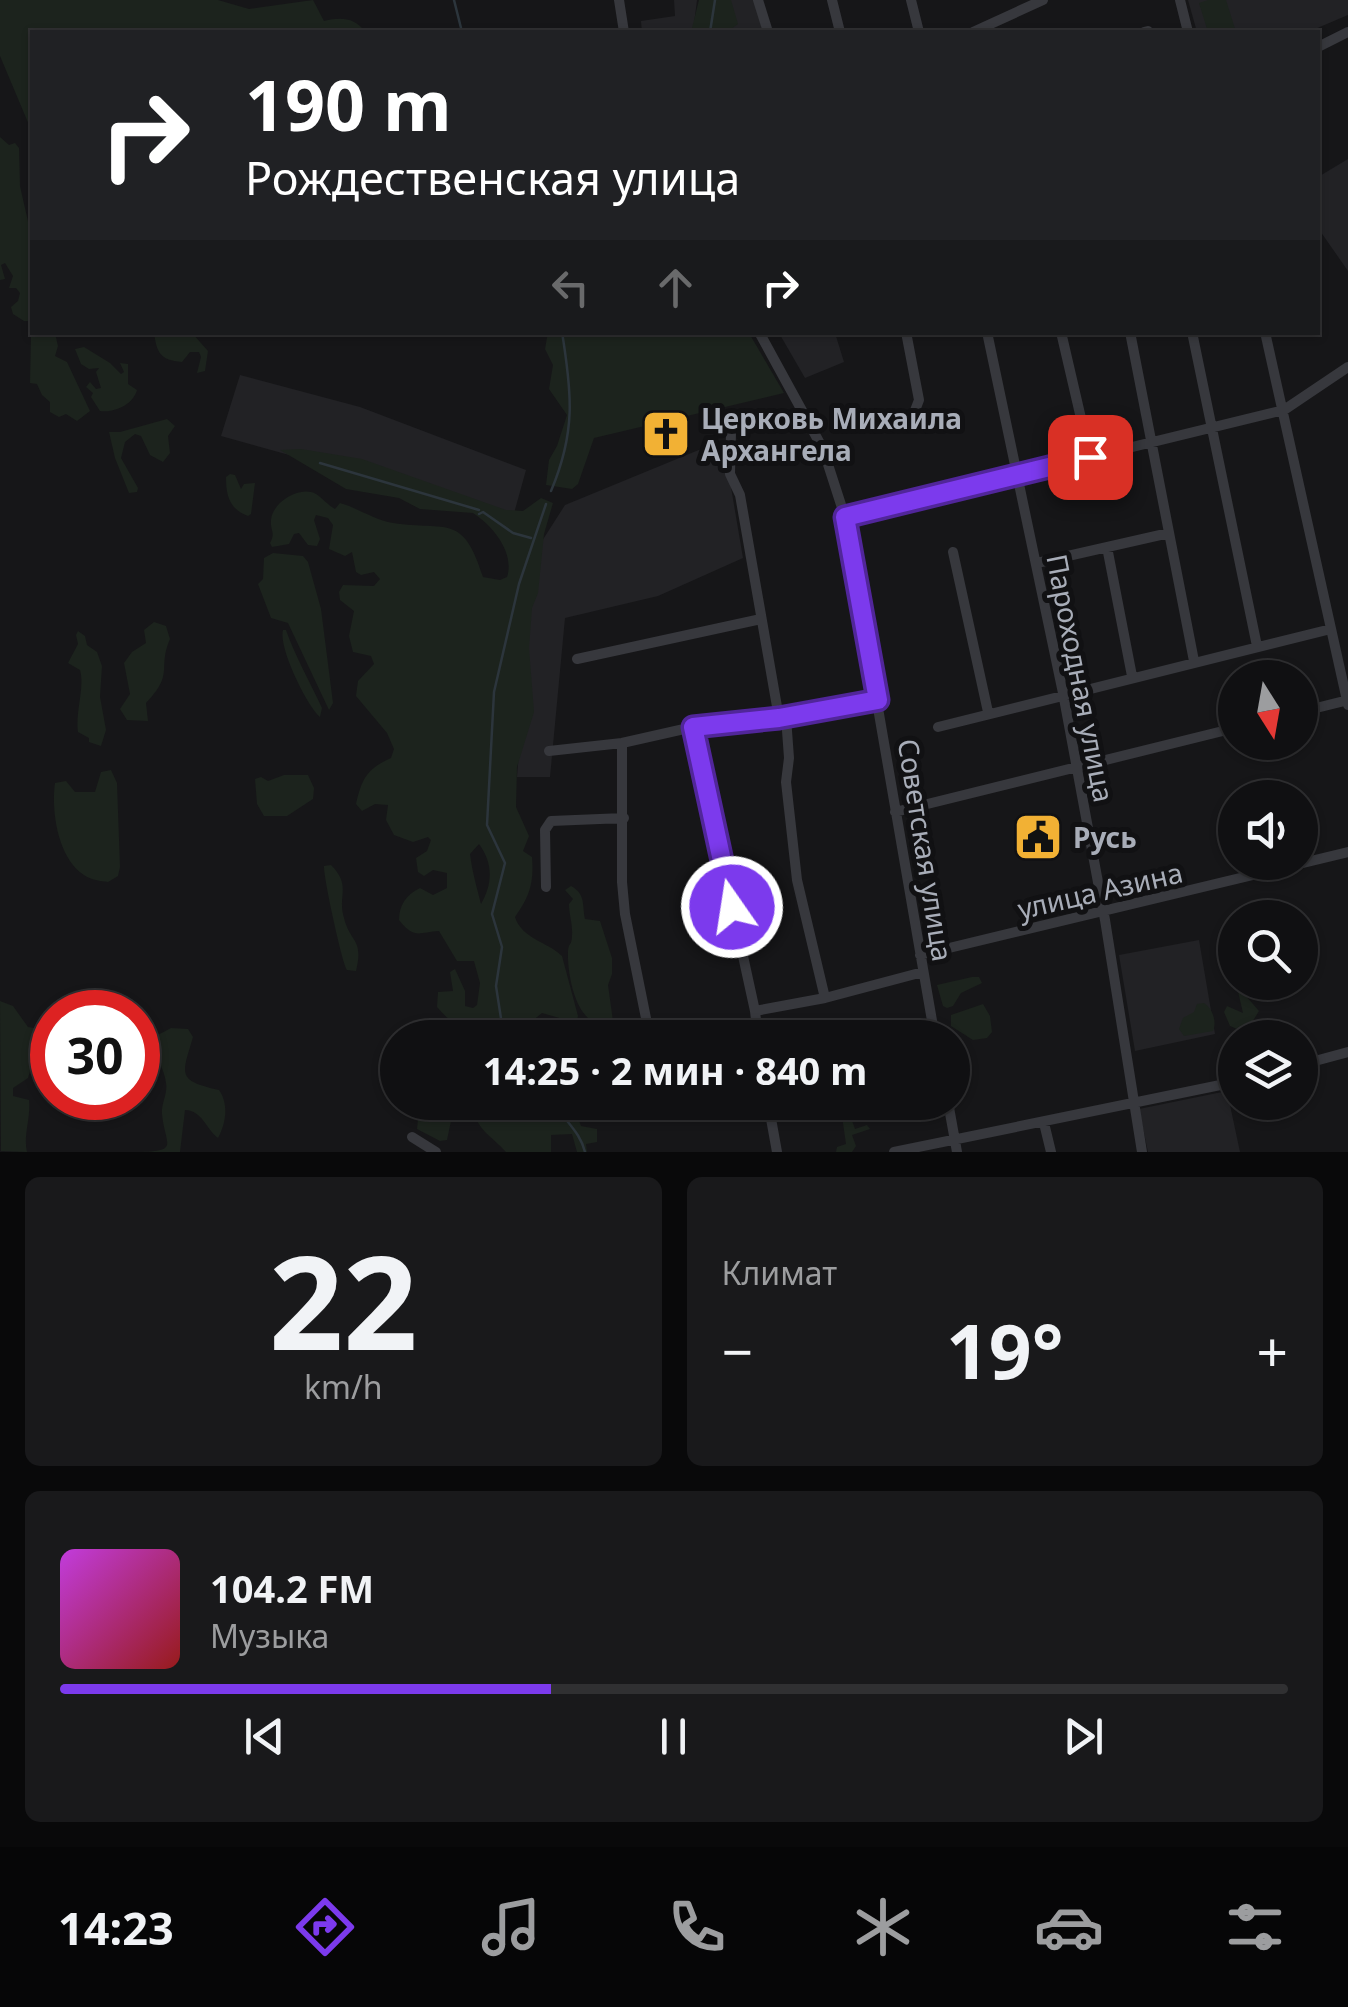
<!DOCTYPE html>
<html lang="ru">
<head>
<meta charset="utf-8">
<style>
	body { margin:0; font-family:"Noto Sans",sans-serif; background:#19191b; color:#f1f3f6; height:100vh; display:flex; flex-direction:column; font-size:38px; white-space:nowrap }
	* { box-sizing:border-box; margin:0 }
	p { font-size:32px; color:#9c9d9f }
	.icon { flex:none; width:55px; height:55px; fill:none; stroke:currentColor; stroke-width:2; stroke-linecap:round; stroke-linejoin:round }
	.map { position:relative; height:1152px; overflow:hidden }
	.panel { display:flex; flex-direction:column; gap:25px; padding:25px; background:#09090a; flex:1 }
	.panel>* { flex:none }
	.top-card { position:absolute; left:30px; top:30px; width:1290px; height:305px; border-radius:0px; box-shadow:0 2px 8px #0004,0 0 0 2px #303032; background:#202124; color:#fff; overflow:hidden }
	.needle { width:65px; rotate:169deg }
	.fabs { position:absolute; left:1218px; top:660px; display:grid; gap:20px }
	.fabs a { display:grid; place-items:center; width:100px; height:100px; border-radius:50%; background:#101012; box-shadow:0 2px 8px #0004,0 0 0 2px #303032; font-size:50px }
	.speed { position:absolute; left:30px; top:990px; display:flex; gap:20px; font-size:50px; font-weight:700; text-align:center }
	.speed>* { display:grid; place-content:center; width:130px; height:130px; border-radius:50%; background:#101012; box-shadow:0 2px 8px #0004,0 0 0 2px #303032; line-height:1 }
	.speed .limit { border:15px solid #d22; background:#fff; color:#111 }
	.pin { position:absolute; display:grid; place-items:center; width:85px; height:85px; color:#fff; margin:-42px; border-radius:20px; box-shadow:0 5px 15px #0006 }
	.me { position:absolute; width:110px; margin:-55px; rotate:347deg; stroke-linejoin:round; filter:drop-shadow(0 0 8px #0008) }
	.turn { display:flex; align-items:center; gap:35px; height:210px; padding:0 50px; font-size:45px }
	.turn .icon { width:130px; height:130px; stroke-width:2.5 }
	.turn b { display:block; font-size:70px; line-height:85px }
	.lanes { display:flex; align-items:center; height:95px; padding:0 50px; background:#0003; justify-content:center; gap:50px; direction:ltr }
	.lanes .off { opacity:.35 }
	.big { font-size:75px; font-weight:700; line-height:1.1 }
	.panel .tile { flex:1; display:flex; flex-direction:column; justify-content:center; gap:15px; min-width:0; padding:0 35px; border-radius:15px; background:#19191b }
	.panel .dial { align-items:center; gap:0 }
	.dial b { font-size:130px; line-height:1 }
	.song { display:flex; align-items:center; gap:30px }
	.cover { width:120px; height:120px; border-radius:15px; background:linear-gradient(135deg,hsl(290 70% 55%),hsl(0 70% 35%)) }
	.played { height:10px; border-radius:5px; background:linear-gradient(90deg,#7c3aed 40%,#303032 40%) }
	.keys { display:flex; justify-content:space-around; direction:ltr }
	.heat { display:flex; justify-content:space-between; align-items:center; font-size:55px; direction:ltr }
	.panel .tiles { flex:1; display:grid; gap:25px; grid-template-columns:1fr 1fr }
	.tile:last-child { grid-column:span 2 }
	.trip { position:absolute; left:380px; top:1020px; width:590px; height:100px; border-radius:50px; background:#101012; box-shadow:0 2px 8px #0004,0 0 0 2px #303032; font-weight:700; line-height:100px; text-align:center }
	.dock { display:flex; height:160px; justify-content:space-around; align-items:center; background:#060607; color:#9c9d9f }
	.dock .icon { width:70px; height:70px }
	.dock .active { color:#7c3aed }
	.dock b { font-size:45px; color:#f1f3f6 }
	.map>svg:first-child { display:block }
	.built { fill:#222225 }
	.green { fill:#1c231d; fill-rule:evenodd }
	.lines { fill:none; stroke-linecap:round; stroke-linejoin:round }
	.stream { stroke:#2c353c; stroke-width:2.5 }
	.minor { stroke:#37383d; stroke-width:10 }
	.route-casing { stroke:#51269a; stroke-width:25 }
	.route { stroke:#7c3aed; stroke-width:18 }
	.labels { text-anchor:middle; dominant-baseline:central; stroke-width:10; stroke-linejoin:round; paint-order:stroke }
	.poi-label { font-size:28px; font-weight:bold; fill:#a8adb8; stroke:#111113; text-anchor:start }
	.street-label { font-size:28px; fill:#a8adb8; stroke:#111113 }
</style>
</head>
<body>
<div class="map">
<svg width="1348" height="1152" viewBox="0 0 1348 1152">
	<rect width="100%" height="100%" fill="#161618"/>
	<!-- built -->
	<path class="built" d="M674 0H697L693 32H642L641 21 675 16Z
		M730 0H754L763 32H720Z
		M1188 0H1348V15L1308 32H1197Z
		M1348 159V271L1318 228V177Z
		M779 333H835L844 362 805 378Z
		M240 375 360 407 526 470 513 517 221 436Z
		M723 440 743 558 658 596 565 618 550 777H517L535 552 565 505Z
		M1199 940 1215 1034 1135 1051 1119 955Z
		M1227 1091 1240 1152H1148L1139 1109Z"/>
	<!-- green -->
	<path class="green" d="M0 0H218L249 9 313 0 324 21C340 17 355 17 365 32H32V132L0 56Z
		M699 0H731L738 24 727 32H691Z
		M1208 0H1226L1236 32H1208L1199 3Z
		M0 137 9 145 15 143 19 148 20 186 32 239V321H24L13 314 11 307 18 301 20 293 16 288H9L13 276 5 263 1 265 5 279 0 280Z
		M548 332 749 333 784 393 594 438 578 484 572 489 546 485 549 460 557 446 567 415 549 389 553 365 545 349Z
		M33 333H55L58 346 55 356 67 362 90 411 77 421 66 414 59 417 50 412V402L42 395 37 384 30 383 31 337Z
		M154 333H192L208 351 205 371 197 373 201 357 199 352H190L182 362C160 360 157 353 154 333Z
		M84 347 110 363 121 374 124 372 120 363 128 364V384L137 390C133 405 114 413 100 411L91 397 93 393 86 387 90 382 96 389 101 388 96 372 99 368 89 369 81 364 75 349Z
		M167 419 175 426 168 436 170 453 163 462 150 455 141 436 135 434 125 442 121 458 138 488 137 492 129 493 115 458 109 432H120Z
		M301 449 362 459 506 510 523 511 541 498 553 503 544 534 538 593 532 608 529 648 534 712 517 767 516 807 529 836 523 851 532 857C534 883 530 896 515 917 522 939 548 942 562 956L578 1016 576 1024 568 1026 563 1019 542 1013 532 1021 530 1037C481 1038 472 1046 437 1007L438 992 453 991 450 972 455 969 465 991V1006L473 1008 477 1005 480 983 474 961H457L439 931C419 932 415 940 399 920 399 905 406 895 420 888L433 895 447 888V873L433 870 424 876 418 872 416 858 427 851 431 840 428 837 413 842 394 835 386 820 388 805 375 804 362 811 356 804C362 778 367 769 391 758L394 749 387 733 356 696 358 681 374 664 371 656 353 652 349 636 354 611 340 600 339 592 343 585 374 586 380 579 374 572 361 575 356 572 352 552 345 556 329 549 333 525 328 518 316 515 314 520 320 539 317 546 308 545 299 533 294 534 289 544 272 547 270 543C276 532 270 531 271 520 272 503 299 485 316 494 321 497 328 505 335 509L340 503C358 508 374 520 393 523 448 531 463 513 483 577L500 580 507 577C515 553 493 526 473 513L420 509 399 498 346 489 280 450ZM479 844C493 863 493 883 481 904 477 888 472 871 470 854Z
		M230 474 235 475 241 489 244 484 255 483 251 514 248 516C229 509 226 495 226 477Z
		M273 553 303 556 308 562 321 609 333 703 329 710 288 623 271 618 258 584 263 579 264 558Z
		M154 622 166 626 170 639C157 669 175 673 146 703L148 721 127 720 120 709 130 694 124 663 132 652 146 643 144 630Z
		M283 630H286C295 656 310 682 322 708L320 717C307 706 278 647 283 630Z
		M78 631 85 636 87 645 97 652 102 666 100 697 106 730 101 746 89 742V738L78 732C75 712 85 687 80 670L68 663 78 644 76 635Z
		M111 770 117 783 120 867 118 876 108 882C101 881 91 880 84 875 58 858 51 812 55 783L66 781 75 792H95L101 772Z
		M284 775H308L314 788 313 799 287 816H264L257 804 255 779 261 777 268 781Z
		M331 865C352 886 337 896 344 918 350 943 364 938 356 971L347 970C342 963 323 875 324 866Z
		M571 886C586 894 582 905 585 919L600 921 612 958V974L608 985 613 1021C579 1037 567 978 568 952 569 940 571 949 572 936 573 926 569 914 569 904L573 899 565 890Z
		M972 977H979L982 983 961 993 953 1006 947 1008 943 1006 937 985Z
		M1236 983H1243L1246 996 1259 1011 1251 1024 1237 1029 1230 1026 1224 1012 1227 1006 1243 1013Z
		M0 1001 13 1006 28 1027 52 1031V1049L33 1061 28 1078 13 1088V1096L29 1100C31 1118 23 1135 27 1152L1 1151Z
		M1204 1003C1213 1009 1217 1022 1213 1031L1184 1036 1179 1029 1183 1018 1194 1012 1197 1004Z
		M983 1004 990 1016 992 1032 987 1038 973 1040 951 1026V1015Z
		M171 1028 188 1029 193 1037C182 1075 176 1080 219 1090 229 1104 226 1123 218 1138 205 1128 203 1111 185 1110L180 1152H136C181 1151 165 1146 162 1114 161 1104 168 1093 166 1083 164 1065 151 1055 156 1036Z
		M473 1103H590L578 1118 581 1126 597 1129V1142L586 1144 587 1152H577L572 1134 551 1135V1152H506C491 1135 474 1129 473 1103Z
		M867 1103 868 1110 858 1111 851 1118 855 1129 867 1125 870 1129 852 1135 856 1146 852 1152H836L837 1147 846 1144 841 1109 847 1105Z
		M433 1111H443L451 1121 447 1140 440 1141 417 1129 418 1119Z"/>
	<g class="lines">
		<!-- stream -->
		<path class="stream" d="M454 0 462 32
			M710 32 715 0
			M320 463 479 510
			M551 491C576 432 572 394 562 332
			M479 514 483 512 513 533 531 538
			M504 1038 496 986 502 947 492 914 505 863 487 825 494 692 519 584 546 504
			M554 1102C564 1121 580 1131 585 1152"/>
		<!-- minor -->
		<path class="minor" d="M619 0 624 32
			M758 0 768 32
			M832 0 840 32
			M911 0 919 32
			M1180 0 1188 32
			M973 32 1043 0
			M1144 32 1148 31
			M1318 47 1348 32
			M759 332 823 449 845 517 935 1038
			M906 332 919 400 914 413
			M987 332 1063 693 1105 920 1142 1152
			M1061 332 1090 457
			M1130 332 1194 661
			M1192 332 1257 646
			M1265 332 1348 705
			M731 432 730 474 740 495 779 718
			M845 517 1284 410 1348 367
			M1107 547 1132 676
			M953 552 988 712
			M1037 563 1169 533
			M577 659 761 619
			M1300 712 1348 700
			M786 717 789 758 786 782 797 880 825 998
			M693 727 755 1011 758 1038
			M938 727 1331 629
			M622 743V882L625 914 650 1038
			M549 751 622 743 693 727 779 718 878 700
			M895 812 1235 728
			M546 887 545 830 551 821 624 818
			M689 917 732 907
			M920 955 1348 852
			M755 1011 825 998 923 972
			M1300 1065 1348 1052
			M768 1102 777 1152
			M948 1102 957 1152
			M596 1115 609 1102
			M1044 1123 1051 1152
			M412 1137 436 1152
			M894 1152 1235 1082"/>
	</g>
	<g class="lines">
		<!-- route casing -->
		<g class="route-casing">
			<path id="route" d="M732 907 693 727 779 718 878 700 845 517 1090 457"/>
		</g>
		<!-- route -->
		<use href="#route" class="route"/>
	</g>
	<!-- icons -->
	<defs>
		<g id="church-square" transform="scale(2.5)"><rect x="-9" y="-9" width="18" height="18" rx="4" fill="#f2b134" stroke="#111113"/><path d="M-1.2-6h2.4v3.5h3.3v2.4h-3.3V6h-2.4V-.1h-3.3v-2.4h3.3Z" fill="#111"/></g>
		<g id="civic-square" transform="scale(2.5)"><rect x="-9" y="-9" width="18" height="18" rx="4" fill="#f2b134" stroke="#111113"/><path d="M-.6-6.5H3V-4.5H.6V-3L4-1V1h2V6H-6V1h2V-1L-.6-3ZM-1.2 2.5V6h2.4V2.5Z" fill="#111"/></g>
	</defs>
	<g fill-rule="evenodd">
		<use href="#church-square" x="666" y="434"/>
		<use href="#civic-square" x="1038" y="837"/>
	</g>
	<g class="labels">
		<!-- poi labels -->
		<g class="poi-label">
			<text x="701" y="418">Церковь Михаила<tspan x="701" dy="32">Архангела</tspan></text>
			<text x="1073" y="837">Русь</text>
		</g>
		<!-- street labels -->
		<g class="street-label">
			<text transform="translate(1081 678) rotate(79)">Пароходная улица</text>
			<text transform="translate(926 850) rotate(81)">Советская улица</text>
			<text transform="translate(1100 890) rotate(-13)">улица Азина</text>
		</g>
	</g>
</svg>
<div class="fabs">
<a><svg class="needle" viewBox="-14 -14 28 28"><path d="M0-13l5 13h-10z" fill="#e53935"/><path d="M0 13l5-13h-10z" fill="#9c9d9f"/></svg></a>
<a><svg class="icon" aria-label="sound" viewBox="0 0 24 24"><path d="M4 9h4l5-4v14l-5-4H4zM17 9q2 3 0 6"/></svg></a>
<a><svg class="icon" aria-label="search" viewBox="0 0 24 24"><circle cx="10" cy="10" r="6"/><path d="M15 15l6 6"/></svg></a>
<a><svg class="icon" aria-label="layers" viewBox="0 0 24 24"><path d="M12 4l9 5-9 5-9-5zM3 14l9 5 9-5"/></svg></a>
</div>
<div class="speed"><div class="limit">30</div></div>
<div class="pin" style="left:1090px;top:457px;background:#d93025"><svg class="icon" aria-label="arrive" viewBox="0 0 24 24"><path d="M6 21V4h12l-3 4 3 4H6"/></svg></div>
<svg class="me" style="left:732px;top:907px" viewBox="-20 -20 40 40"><circle r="17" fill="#7c3aed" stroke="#fff" stroke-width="3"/><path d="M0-11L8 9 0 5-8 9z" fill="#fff"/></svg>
<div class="trip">14:25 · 2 мин · 840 m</div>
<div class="top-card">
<div class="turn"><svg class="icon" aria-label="right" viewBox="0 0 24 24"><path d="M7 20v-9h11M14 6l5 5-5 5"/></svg><div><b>190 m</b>Рождественская улица</div></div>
<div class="lanes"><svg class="icon off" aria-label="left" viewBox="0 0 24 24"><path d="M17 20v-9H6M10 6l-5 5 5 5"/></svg><svg class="icon off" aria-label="ahead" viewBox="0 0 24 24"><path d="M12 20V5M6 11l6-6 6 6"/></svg><svg class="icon" aria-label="right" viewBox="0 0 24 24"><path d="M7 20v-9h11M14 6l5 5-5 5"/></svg></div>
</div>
</div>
<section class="panel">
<div class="tiles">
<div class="tile dial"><b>22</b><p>km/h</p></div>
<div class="tile"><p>Климат</p>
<div class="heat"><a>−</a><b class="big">19°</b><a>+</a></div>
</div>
<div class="tile">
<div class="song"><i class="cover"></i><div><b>104.2 FM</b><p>Музыка</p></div></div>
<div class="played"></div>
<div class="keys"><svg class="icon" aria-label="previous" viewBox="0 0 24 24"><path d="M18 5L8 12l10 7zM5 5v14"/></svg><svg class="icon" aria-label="pause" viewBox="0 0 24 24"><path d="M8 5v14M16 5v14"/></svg><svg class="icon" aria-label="next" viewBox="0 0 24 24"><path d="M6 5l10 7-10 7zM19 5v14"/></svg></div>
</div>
</div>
</section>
<nav class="dock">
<b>14:23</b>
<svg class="icon active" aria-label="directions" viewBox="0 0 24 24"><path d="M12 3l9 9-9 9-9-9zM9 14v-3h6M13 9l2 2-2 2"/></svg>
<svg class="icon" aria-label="music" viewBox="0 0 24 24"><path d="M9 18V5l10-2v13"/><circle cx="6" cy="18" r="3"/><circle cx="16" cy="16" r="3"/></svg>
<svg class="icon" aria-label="phone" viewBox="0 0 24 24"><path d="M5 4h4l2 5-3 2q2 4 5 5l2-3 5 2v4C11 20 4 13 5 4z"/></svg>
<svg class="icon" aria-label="climate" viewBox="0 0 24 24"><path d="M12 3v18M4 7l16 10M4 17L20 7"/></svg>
<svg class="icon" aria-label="car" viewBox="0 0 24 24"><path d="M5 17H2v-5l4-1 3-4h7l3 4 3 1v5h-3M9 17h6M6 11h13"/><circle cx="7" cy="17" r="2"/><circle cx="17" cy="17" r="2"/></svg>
<svg class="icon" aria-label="filters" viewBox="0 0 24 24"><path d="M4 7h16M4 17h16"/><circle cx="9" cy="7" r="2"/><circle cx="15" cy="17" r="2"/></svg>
</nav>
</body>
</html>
